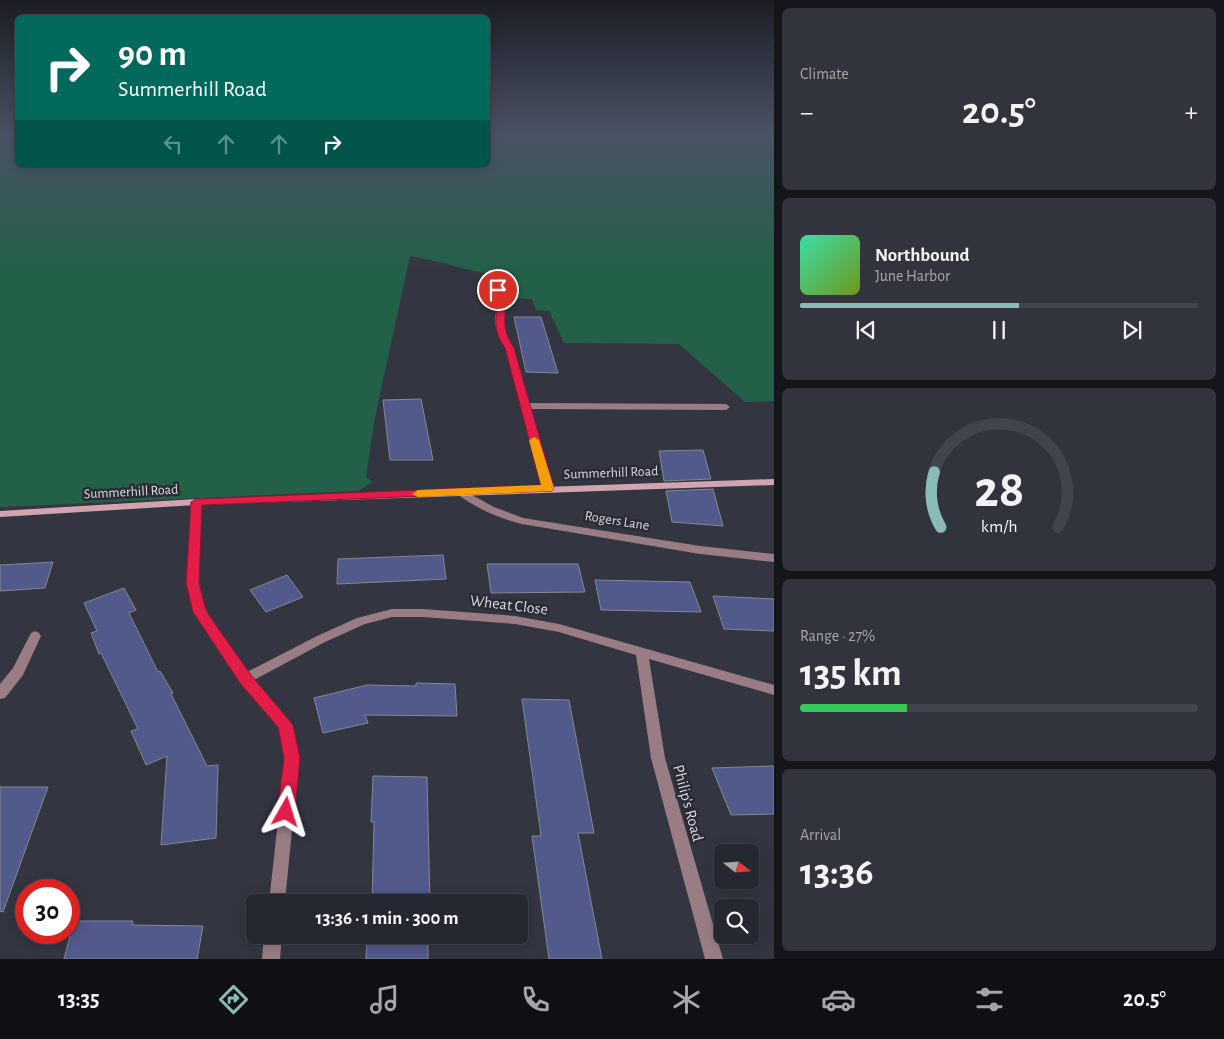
<!DOCTYPE html>
<html lang="en">
<head>
<meta charset="utf-8">
<style>
	body { margin:0; font-family:"Alegreya Sans",sans-serif; background:#32343d; color:#f1f3f6; height:100vh; display:flex; flex-direction:column; font-size:19px; white-space:nowrap }
	* { box-sizing:border-box; margin:0 }
	p { font-size:16px; color:#a4a6ab }
	.icon { flex:none; width:28px; height:28px; fill:none; stroke:currentColor; stroke-width:2; stroke-linecap:round; stroke-linejoin:round }
	.map { position:relative; flex:1; overflow:hidden }
	.sheet { display:flex; flex-direction:column; gap:8px; padding:8px; background:#15161b; width:450px }
	.sheet>* { flex:none }
	.banner { position:absolute; left:15px; top:15px; width:475px; height:152px; border-radius:8px; box-shadow:0 2px 12px #0003,0 0 0 1px #42444d; background:#00695c; color:#fff; overflow:hidden }
	.needle { width:32px; rotate:107deg }
	.buttons { position:absolute; left:714px; top:844px; display:grid; gap:10px }
	.buttons a { display:grid; place-items:center; width:45px; height:45px; border-radius:8px; background:#262831; box-shadow:0 2px 12px #0003,0 0 0 1px #42444d; font-size:25px }
	.speed { position:absolute; left:15px; top:879px; display:flex; gap:10px; font-size:25px; font-weight:700; text-align:center }
	.speed>* { display:grid; place-content:center; width:65px; height:65px; border-radius:50%; background:#262831; box-shadow:0 2px 12px #0003,0 0 0 1px #42444d; line-height:1 }
	.speed .limit { border:8px solid #d22; background:#fff; color:#111 }
	.pin { position:absolute; display:grid; place-items:center; width:42px; height:42px; color:#fff; margin:-21px; border:2px solid #fff; border-radius:50%; box-shadow:0 1px 5px #0007 }
	.me { position:absolute; width:55px; margin:-28px; rotate:6deg; stroke-linejoin:round; filter:drop-shadow(0 0 4px #0008) }
	.turn { display:flex; align-items:center; gap:18px; height:105px; padding:0 20px; font-size:22px }
	.turn .icon { width:65px; height:65px; stroke-width:2.5 }
	.turn b { display:block; font-size:35px; line-height:42px }
	.lanes { display:flex; align-items:center; height:48px; padding:0 20px; background:#0003; justify-content:center; gap:25px; direction:ltr }
	.lanes .off { opacity:.35 }
	.big { font-size:38px; font-weight:700; line-height:1.1 }
	.sheet .widget { flex:1; display:flex; flex-direction:column; justify-content:center; gap:8px; min-width:0; padding:0 18px; border-radius:8px; background:#32343d }
	.sheet .dial { align-items:center; gap:0 }
	.dial svg { height:130px; overflow:visible; fill:none; stroke:#42444d; stroke-width:7; stroke-linecap:round; text-anchor:middle }
	.dial text { fill:#f1f3f6; stroke:none }
	.song { display:flex; align-items:center; gap:15px }
	.cover { width:60px; height:60px; border-radius:8px; background:linear-gradient(135deg,hsl(160 70% 55%),hsl(80 70% 35%)) }
	.played { height:5px; border-radius:2px; background:linear-gradient(90deg,#8bbbb9 55%,#42444d 55%) }
	.keys { display:flex; justify-content:space-around; direction:ltr }
	.heat { display:flex; justify-content:space-between; align-items:center; font-size:28px; direction:ltr }
	.charge { height:8px; border-radius:4px; background:linear-gradient(90deg,#34c759 27%,#42444d 0) }
	.trip { position:absolute; left:246px; top:894px; width:282px; height:50px; border-radius:8px; background:#262831; box-shadow:0 2px 12px #0003,0 0 0 1px #42444d; font-weight:700; line-height:50px; text-align:center }
	.tab-bar { display:flex; height:80px; justify-content:space-around; align-items:center; background:#0f1014; color:#a4a6ab }
	.tab-bar .icon { width:35px; height:35px }
	.tab-bar .on { color:#8bbbb9 }
	.tab-bar b { font-size:22px; color:#f1f3f6 }
	main { display:flex; flex:1; min-height:0 }
	.map>svg:first-child { display:block }
	.green { fill:#236048 }
	.building { fill:#52598b; stroke:#848794 }
	.lines { fill:none; stroke-linecap:round; stroke-linejoin:round }
	.street { fill:#9a7d84; fill-rule:evenodd }
	.secondary { fill:#d2a4af; fill-rule:evenodd }
	.route { fill:#e11d48; stroke:#92132f }
	.slow { fill:#f59e0b }
	.labels { text-anchor:middle; dominant-baseline:central; stroke-width:5; stroke-linejoin:round; paint-order:stroke }
	.street-label { font-size:14px; fill:#d8d9e0; stroke:#2a2c36 }
	.near-street-label { font-size:16px; fill:#d8d9e0; stroke:#2a2c36 }
</style>
</head>
<body>
<main>
<div class="map">
<svg width="774" height="959" viewBox="0 0 774 959">
	<rect width="100%" height="100%" fill="#333641"/>
	<!-- green -->
	<path class="green" d="M0 135H17L18 165H488V135H774V401L745 402 679 344 564 343 549 311 536 310 532 299 512 298 502 276C471 272 442 261 410 256L375 417 366 477 373 482 358 491 0 507Z"/>
	<!-- building -->
	<path class="building" d="M514 317H541L558 373 526 372Z
		M421 399 433 460H390L383 400Z
		M703 450 711 479 664 481 659 451Z
		M713 489 723 526 672 522 666 491Z
		M443 555 446 579 337 584 338 559Z
		M53 562 45 588 0 591V565Z
		M487 564H578L585 592 491 593Z
		M287 575 303 597 266 612 250 590Z
		M595 580 690 582 701 612 601 610Z
		M124 588 136 610 129 613 158 672 160 671 173 693 171 694 207 766 218 765 216 838 161 845 167 756 146 765 131 731 138 729 101 653 99 654 91 633 97 631 84 603Z
		M713 596 774 599V631L724 629Z
		M416 683 455 684 457 716 365 715 368 723 323 733 314 698 367 685 416 686Z
		M522 699 569 700 594 833H578L602 959H549L532 836H541Z
		M774 766V814L731 815 712 768Z
		M373 776 427 777 430 902H372L374 822H371Z
		M0 787H48L3 912 0 911Z
		M74 921H133L132 925 203 926 197 959H64Z
		M367 935H428V959H366Z"/>
	<g class="lines">
		<!-- street -->
		<path class="street" d="M479 283H483L501 290 506 302 503 323 508 339 514 348 529 403 726 404 730 407 726 410 530 409 553 488 552 490H544L506 348C501 341 496 331 495 322 495 309 500 307 495 291L479 285Z
			M461 489 494 507 523 518 700 546 774 554V562L700 554 522 524C499 518 477 509 457 494L456 492 457 490Z
			M196 499 201 502 199 583 206 610 247 672 317 636 357 618 392 609H423L515 616 559 624 774 685V695L649 659 665 758 723 959H705L651 758 636 655 559 632 515 624 423 617H392L365 624 325 642 254 680 290 721 299 758 285 902H269L285 758 278 727 240 683 194 611 187 583 191 502Z
			M35 631 39 633 41 636 23 675 5 698 0 699V684L13 668 31 633Z
			M264 935H282L280 959H262Z"/>
		<!-- secondary -->
		<path class="secondary" d="M774 479V485L196 505 0 517V511L196 499Z"/>
	</g>
	<!-- sky -->
	<linearGradient id="sky" x2="0" y2="1"><stop stop-color="#1c1e24"/><stop offset="0.5" stop-color="#4a5265"/><stop offset="1" stop-color="#4a5265" stop-opacity="0"/></linearGradient>
	<rect width="774" height="269" fill="url(#sky)"/>
	<!-- route -->
	<path class="route" d="M496 288H501C512 311 496 321 514 348L554 488 552 491 202 505 199 583 206 611 251 675 293 725 300 758 295 812 292 818 286 820 280 818 277 812 284 758 278 727 240 683 193 612 186 583 191 502 196 499 541 485 505 348C493 330 496 323 497 304 498 298 495 293 496 288Z"/>
	<!-- slow -->
	<path class="slow" d="M534 437 539 440 554 488 552 491 418 497 412 494 418 490 541 485 529 440Z"/>
	<g class="labels">
		<!-- street labels -->
		<g class="street-label">
			<text transform="translate(611 473) rotate(-2)">Summerhill Road</text>
			<text transform="translate(131 492) rotate(-3)">Summerhill Road</text>
			<text transform="translate(617 521) rotate(9)">Rogers Lane</text>
		</g>
		<!-- near-street labels -->
		<g class="near-street-label">
			<text transform="translate(509 605) rotate(7)">Wheat Close</text>
			<text transform="translate(688 803) rotate(75)">Philip's Road</text>
		</g>
	</g>
</svg>
<div class="buttons">
<a><svg class="needle" viewBox="-14 -14 28 28"><path d="M0-13l5 13h-10z" fill="#e53935"/><path d="M0 13l5-13h-10z" fill="#a4a6ab"/></svg></a>
<a><svg class="icon" aria-label="search" viewBox="0 0 24 24"><circle cx="10" cy="10" r="6"/><path d="M15 15l6 6"/></svg></a>
</div>
<div class="speed"><div class="limit">30</div></div>
<div class="pin" style="left:498px;top:290px;background:#d93025"><svg class="icon" aria-label="arrive" viewBox="0 0 24 24"><path d="M6 21V4h12l-3 4 3 4H6"/></svg></div>
<svg class="me" style="left:286px;top:812px" viewBox="-20 -20 40 40"><path d="M0-17L14 15 0 8-14 15z" fill="#e11d48" stroke="#fff" stroke-width="4"/></svg>
<div class="trip">13:36 · 1 min · 300 m</div>
<div class="banner">
<div class="turn"><svg class="icon" aria-label="right" viewBox="0 0 24 24"><path d="M7 20v-9h11M14 6l5 5-5 5"/></svg><div><b>90 m</b>Summerhill Road</div></div>
<div class="lanes"><svg class="icon off" aria-label="left" viewBox="0 0 24 24"><path d="M17 20v-9H6M10 6l-5 5 5 5"/></svg><svg class="icon off" aria-label="ahead" viewBox="0 0 24 24"><path d="M12 20V5M6 11l6-6 6 6"/></svg><svg class="icon off" aria-label="ahead" viewBox="0 0 24 24"><path d="M12 20V5M6 11l6-6 6 6"/></svg><svg class="icon" aria-label="right" viewBox="0 0 24 24"><path d="M7 20v-9h11M14 6l5 5-5 5"/></svg></div>
</div>
</div>
<section class="sheet">
<div class="widget"><p>Climate</p>
<div class="heat"><a>−</a><b class="big">20.5°</b><a>+</a></div>
</div>
<div class="widget">
<div class="song"><i class="cover"></i><div><b>Northbound</b><p>June Harbor</p></div></div>
<div class="played"></div>
<div class="keys"><svg class="icon" aria-label="previous" viewBox="0 0 24 24"><path d="M18 5L8 12l10 7zM5 5v14"/></svg><svg class="icon" aria-label="pause" viewBox="0 0 24 24"><path d="M8 5v14M16 5v14"/></svg><svg class="icon" aria-label="next" viewBox="0 0 24 24"><path d="M6 5l10 7-10 7zM19 5v14"/></svg></div>
</div>
<div class="widget dial"><svg viewBox="0 0 100 80">
<path d="M14 69A42 42 0 1 1 86 69"/>
<path d="M14 69A42 42 0 0 1 10 35" stroke="#8bbbb9"/>
<text x="50" y="56" font-size="32" font-weight="700">28</text>
<text x="50" y="72" font-size="11">km/h</text>
</svg></div>
<div class="widget"><p>Range · 27%</p><b class="big">135 km</b><div class="charge"></div></div>
<div class="widget"><p>Arrival</p><b class="big">13:36</b></div>
</section>
</main>
<nav class="tab-bar">
<b>13:35</b>
<svg class="icon on" aria-label="directions" viewBox="0 0 24 24"><path d="M12 3l9 9-9 9-9-9zM9 14v-3h6M13 9l2 2-2 2"/></svg>
<svg class="icon" aria-label="music" viewBox="0 0 24 24"><path d="M9 18V5l10-2v13"/><circle cx="6" cy="18" r="3"/><circle cx="16" cy="16" r="3"/></svg>
<svg class="icon" aria-label="phone" viewBox="0 0 24 24"><path d="M5 4h4l2 5-3 2q2 4 5 5l2-3 5 2v4C11 20 4 13 5 4z"/></svg>
<svg class="icon" aria-label="climate" viewBox="0 0 24 24"><path d="M12 3v18M4 7l16 10M4 17L20 7"/></svg>
<svg class="icon" aria-label="car" viewBox="0 0 24 24"><path d="M5 17H2v-5l4-1 3-4h7l3 4 3 1v5h-3M9 17h6M6 11h13"/><circle cx="7" cy="17" r="2"/><circle cx="17" cy="17" r="2"/></svg>
<svg class="icon" aria-label="filters" viewBox="0 0 24 24"><path d="M4 7h16M4 17h16"/><circle cx="9" cy="7" r="2"/><circle cx="15" cy="17" r="2"/></svg>
<b>20.5°</b>
</nav>
</body>
</html>
